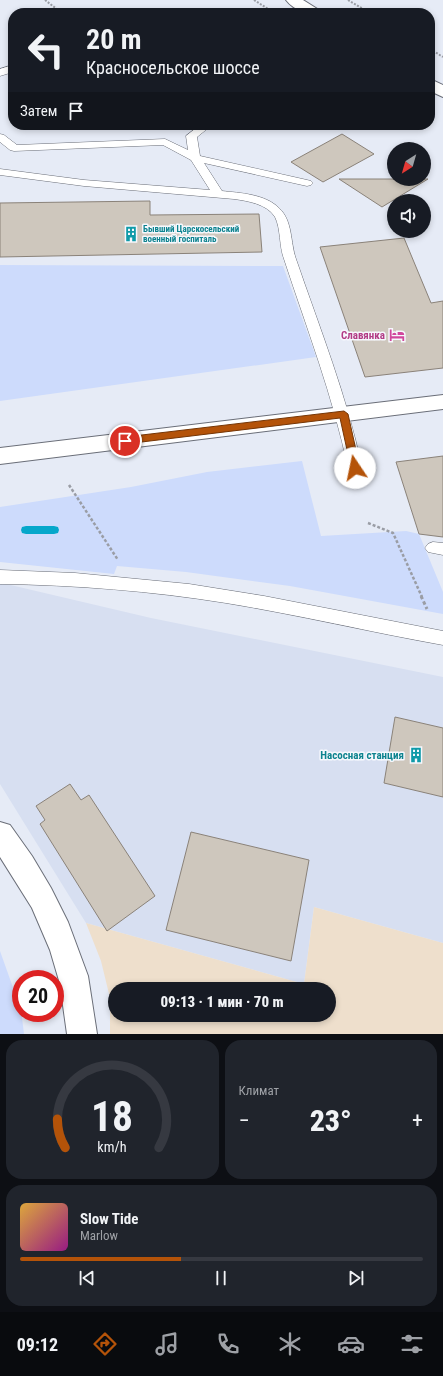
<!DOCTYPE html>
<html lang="ru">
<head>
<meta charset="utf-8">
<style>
	body { margin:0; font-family:"Roboto Condensed",sans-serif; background:#20242c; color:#f1f3f6; height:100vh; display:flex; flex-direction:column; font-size:15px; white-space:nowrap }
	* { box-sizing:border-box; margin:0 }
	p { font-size:13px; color:#9ea1a6 }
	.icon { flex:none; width:22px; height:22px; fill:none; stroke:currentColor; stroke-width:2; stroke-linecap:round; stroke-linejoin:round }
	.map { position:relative; height:1034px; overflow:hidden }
	.panel { display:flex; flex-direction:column; gap:6px; padding:6px; background:#0d0f14; flex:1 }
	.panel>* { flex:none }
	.hud { position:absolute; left:8px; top:8px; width:427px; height:122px; border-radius:16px; box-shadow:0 2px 6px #0003; background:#171b24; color:#f1f3f6; overflow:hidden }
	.needle { width:26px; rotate:217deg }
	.buttons { position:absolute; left:387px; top:142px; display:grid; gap:8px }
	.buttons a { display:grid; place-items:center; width:44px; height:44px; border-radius:50%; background:#171b24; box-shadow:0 2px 6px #0003; font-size:20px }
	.speed { position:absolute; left:12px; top:970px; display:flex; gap:8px; font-size:20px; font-weight:700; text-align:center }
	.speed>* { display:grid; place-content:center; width:52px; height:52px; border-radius:50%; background:#171b24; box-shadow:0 2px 6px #0003; line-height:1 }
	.speed .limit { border:6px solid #d22; background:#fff; color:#111 }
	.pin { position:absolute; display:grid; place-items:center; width:34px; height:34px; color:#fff; margin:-17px; border:2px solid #fff; border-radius:50%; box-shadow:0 1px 4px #0007 }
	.me { position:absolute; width:44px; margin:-22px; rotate:349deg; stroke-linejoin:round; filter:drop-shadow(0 0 3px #0008) }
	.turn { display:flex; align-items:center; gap:14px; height:84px; padding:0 12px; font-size:18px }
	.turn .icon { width:52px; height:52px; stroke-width:2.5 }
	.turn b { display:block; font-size:28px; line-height:34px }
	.then { display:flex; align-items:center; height:38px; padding:0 12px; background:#0003; gap:8px; font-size:15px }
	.big { font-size:30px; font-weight:800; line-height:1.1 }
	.panel .card { flex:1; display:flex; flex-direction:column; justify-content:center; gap:6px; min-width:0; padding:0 14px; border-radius:16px; background:#20242c }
	.panel .dial { align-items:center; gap:0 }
	.dial svg { height:104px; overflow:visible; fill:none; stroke:#363941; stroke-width:7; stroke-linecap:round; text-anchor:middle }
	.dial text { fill:#f1f3f6; stroke:none }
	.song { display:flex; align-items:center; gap:12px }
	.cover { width:48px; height:48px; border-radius:6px; background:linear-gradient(135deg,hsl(40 70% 55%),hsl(310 70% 35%)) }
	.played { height:4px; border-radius:2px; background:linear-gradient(90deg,#b45309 40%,#363941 40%) }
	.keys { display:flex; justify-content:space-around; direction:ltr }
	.heat { display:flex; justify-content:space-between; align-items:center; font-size:22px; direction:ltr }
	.panel .tiles { flex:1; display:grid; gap:6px; grid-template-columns:1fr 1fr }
	.card:last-child { grid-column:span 2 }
	.trip { position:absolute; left:108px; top:982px; width:228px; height:40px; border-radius:20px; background:#171b24; box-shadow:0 2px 6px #0003; font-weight:800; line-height:40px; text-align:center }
	.tabs { display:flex; height:64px; justify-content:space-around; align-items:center; background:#090b0e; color:#9ea1a6 }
	.tabs .icon { width:28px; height:28px }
	.tabs .active { color:#b45309 }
	.tabs b { font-size:18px; color:#f1f3f6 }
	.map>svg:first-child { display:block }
	.built { fill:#d7dff1 }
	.medical { fill:#eedfcc; fill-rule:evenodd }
	.green { fill:#cddbfc }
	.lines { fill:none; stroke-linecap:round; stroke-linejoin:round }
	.stream { fill:#06a7cb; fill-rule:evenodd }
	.building { fill:#cec7bd; stroke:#8a8279 }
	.service-casing { stroke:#6a6e78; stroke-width:1 }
	.minor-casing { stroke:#6a6e78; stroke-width:2 }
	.secondary-casing { stroke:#6a6e78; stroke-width:2 }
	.path-far2 { stroke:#9a9da5; stroke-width:2; stroke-dasharray:2 1.5; stroke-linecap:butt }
	.path-far1 { stroke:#9a9da5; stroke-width:2.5; stroke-dasharray:3 2; stroke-linecap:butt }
	.path { stroke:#9a9da5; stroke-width:3; stroke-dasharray:3.5 2.5; stroke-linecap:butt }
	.service { fill:#fff; fill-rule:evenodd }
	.minor { fill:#fff; fill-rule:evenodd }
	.secondary { fill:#fff; fill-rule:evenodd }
	.route { fill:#b45309; stroke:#753606 }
	.labels { text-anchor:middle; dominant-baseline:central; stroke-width:3; stroke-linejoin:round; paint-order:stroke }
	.far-culture-label { font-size:9px; font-weight:bold; fill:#0d838f; stroke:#f6f8fd; text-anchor:start }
	.hotel-label { font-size:11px; font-weight:bold; fill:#b23c85; stroke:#f6f8fd; text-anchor:end }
	.culture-label { font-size:11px; font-weight:bold; fill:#0d838f; stroke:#f6f8fd; text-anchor:end }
</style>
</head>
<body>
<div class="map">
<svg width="443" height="1034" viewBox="0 0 443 1034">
	<rect width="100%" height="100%" fill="#e6ebf6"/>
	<!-- built -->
	<path class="built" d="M2 583 151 618 443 677V943L314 907 304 984 86 923 0 784V584Z"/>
	<!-- medical -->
	<path class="medical" d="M314 907 443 943V1034H110V998L101 961 86 923 304 984ZM115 989H329V1015H115Z"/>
	<!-- green -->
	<path class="green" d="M0 265 283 266 316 357 0 401Z
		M302 461 321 536 406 531 419 534 443 592V614L290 586 186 572 117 566 114 574 0 562V507L131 487 207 472Z
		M0 951 21 1010 24 1034H0Z"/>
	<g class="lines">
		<!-- stream -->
		<path class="stream" d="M26 526H54L58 527 59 530 58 533 54 534H26L22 533 21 530 22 527Z"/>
	</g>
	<!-- building -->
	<path class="building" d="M342 134 374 154 323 182 291 162Z
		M339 179H428L382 207Z
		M150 201V215L259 214 262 252 0 257V203Z
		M404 238 431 303 443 301V368L365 377 320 247Z
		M443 456V537L419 534 396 462Z
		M395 717 443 728V797L384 783Z
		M70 784 81 800 89 795 155 896 107 931 40 824 45 820 36 806Z
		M191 832 309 860 291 961 166 930Z"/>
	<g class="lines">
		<!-- service casing -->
		<g class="service-casing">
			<path id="service" d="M13 65V72L0 76V69Z
				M200 125H212L197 137 200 156 307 180 311 181 313 183 311 185 307 186 204 163 222 191C240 193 265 194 279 208 293 221 290 242 296 259 320 329 347 396 362 468L360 472 355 474 350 472 348 468C333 396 307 329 284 259 279 246 281 229 275 217 267 204 248 201 234 199L84 186 0 175V169L84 180 210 190 191 160 163 145 14 151 10 150 0 142V134L4 135 17 145 165 139 188 150 186 136Z
				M433 542 443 543V555L428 552 425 548 428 544Z
				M0 570 75 573 189 584 264 596 443 631V645C370 632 299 615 226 603 151 591 76 585 0 584Z"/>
		</g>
		<!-- minor casing -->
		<g class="minor-casing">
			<path id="minor" d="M286 0H303L319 10 321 13C308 13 295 12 286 0Z
				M430 79 443 85V97L430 91Z
				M0 822 10 825 32 856 51 888 68 922 88 976 97 1034H67L60 984 50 950 32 908 0 857Z"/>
		</g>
		<!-- secondary casing -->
		<g class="secondary-casing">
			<path id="secondary" d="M443 395V409L0 464V448Z"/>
		</g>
		<!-- path-far2 -->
		<path class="path-far2" d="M45 0 62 13
			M254 0 273 12
			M348 0 370 13
			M430 49 443 57"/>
		<!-- path-far1 -->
		<path class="path-far1" d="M69 485 118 560
			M368 523 393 533 422 597"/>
		<!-- path -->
		<path class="path" d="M421 596 427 609"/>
		<!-- service -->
		<use href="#service" class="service"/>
		<!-- minor -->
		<use href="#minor" class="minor"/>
		<!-- secondary -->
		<use href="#secondary" class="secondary"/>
	</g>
	<!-- route -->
	<path class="route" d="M344 411 348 414 360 468 355 471 351 468 340 418 125 444 121 441 125 437Z"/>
	<!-- icons -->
	<defs>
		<g id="building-bare" transform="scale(1.2)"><path d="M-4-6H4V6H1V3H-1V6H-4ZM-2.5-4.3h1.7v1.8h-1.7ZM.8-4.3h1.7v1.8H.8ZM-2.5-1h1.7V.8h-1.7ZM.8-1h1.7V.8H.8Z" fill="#0f9aa8" stroke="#f6f8fd" stroke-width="2.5" paint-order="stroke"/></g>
		<g id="hotel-bare" transform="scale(1.2)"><path d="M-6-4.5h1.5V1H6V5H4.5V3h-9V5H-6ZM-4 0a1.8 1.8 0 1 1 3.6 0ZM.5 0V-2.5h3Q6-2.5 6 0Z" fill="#d1479c" stroke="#f6f8fd" stroke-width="2.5" paint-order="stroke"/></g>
	</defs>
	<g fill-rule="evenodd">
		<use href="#building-bare" x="131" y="234"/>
		<use href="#hotel-bare" x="397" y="335"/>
		<use href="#building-bare" x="416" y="755"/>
	</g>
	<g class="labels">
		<!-- far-culture labels -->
		<g class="far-culture-label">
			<text x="143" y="229">Бывший Царскосельский<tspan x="143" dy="10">военный госпиталь</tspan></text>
		</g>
		<!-- hotel labels -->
		<g class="hotel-label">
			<text x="385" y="335">Славянка</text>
		</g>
		<!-- culture labels -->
		<g class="culture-label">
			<text x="404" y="755">Насосная станция</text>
		</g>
	</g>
</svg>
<div class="buttons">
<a><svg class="needle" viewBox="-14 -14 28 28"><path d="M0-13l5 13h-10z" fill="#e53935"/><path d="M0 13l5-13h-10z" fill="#9ea1a6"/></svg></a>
<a><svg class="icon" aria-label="sound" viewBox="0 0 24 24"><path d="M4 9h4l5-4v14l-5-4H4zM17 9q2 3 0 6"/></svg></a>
</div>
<div class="speed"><div class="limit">20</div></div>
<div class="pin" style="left:125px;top:441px;background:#d93025"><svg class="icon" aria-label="arrive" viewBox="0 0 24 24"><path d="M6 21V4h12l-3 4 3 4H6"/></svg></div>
<svg class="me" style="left:355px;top:468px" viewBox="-20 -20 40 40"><circle r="19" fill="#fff"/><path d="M0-13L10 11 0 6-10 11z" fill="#b45309"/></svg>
<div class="trip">09:13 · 1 мин · 70 m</div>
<div class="hud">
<div class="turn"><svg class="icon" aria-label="left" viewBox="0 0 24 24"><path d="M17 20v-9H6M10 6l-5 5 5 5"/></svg><div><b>20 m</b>Красносельское шоссе</div></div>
<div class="then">Затем<svg class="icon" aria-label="arrive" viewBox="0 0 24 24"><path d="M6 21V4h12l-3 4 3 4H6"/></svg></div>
</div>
</div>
<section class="panel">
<div class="tiles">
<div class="card dial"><svg viewBox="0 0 100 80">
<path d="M14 69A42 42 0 1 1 86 69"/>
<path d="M14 69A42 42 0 0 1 8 47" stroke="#b45309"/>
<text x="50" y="56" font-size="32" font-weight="700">18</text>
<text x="50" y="72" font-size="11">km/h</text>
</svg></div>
<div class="card"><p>Климат</p>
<div class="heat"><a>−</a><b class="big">23°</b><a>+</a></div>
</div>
<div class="card">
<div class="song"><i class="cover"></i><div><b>Slow Tide</b><p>Marlow</p></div></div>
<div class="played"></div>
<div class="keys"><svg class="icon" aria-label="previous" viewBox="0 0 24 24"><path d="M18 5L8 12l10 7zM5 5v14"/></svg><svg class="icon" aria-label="pause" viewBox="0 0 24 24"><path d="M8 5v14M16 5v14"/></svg><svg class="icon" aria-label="next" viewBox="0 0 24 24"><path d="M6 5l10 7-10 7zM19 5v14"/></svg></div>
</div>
</div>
</section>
<nav class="tabs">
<b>09:12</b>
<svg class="icon active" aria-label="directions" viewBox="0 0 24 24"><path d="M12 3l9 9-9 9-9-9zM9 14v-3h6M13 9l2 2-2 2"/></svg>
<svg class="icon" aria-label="music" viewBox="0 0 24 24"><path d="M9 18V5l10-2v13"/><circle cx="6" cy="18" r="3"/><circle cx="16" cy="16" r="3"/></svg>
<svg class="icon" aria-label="phone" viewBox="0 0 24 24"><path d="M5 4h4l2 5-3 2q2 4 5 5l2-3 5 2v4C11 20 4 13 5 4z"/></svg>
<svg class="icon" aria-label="climate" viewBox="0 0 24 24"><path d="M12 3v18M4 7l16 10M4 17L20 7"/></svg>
<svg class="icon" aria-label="car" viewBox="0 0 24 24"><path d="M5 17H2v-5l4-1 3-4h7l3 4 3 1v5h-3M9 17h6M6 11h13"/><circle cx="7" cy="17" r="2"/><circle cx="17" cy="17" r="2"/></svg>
<svg class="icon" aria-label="filters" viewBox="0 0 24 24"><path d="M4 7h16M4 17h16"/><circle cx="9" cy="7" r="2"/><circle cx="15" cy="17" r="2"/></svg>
</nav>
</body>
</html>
